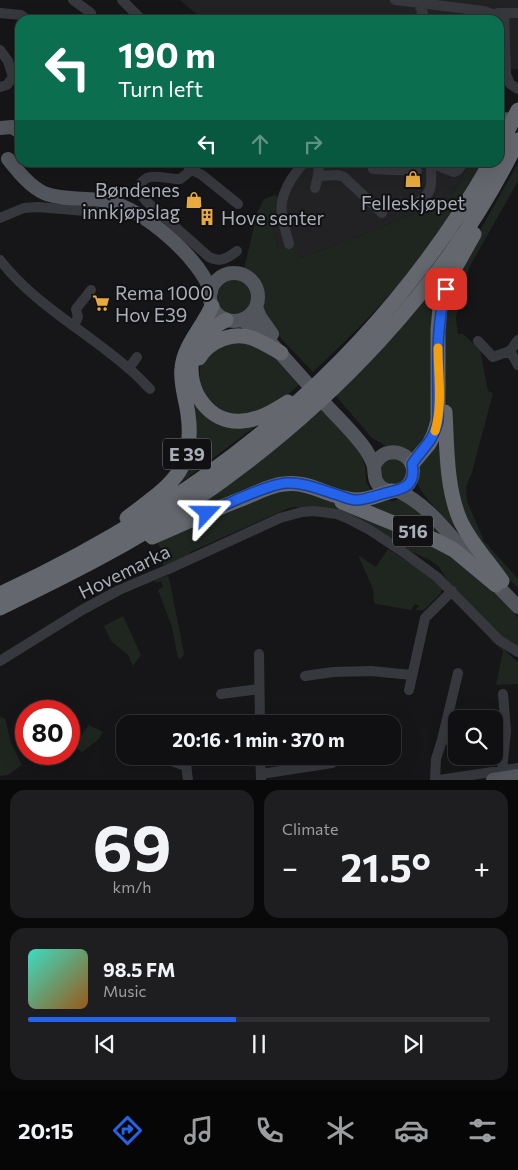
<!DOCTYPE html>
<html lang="en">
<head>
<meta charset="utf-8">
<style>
	body { margin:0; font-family:Commissioner,sans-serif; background:#1e1e20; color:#f1f3f6; height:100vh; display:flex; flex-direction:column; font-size:19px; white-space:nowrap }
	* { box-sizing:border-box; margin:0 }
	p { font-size:16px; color:#9c9d9f }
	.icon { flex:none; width:28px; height:28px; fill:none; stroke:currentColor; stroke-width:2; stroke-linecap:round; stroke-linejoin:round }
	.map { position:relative; height:780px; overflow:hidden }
	.panel { display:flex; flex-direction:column; gap:10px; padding:10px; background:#09090a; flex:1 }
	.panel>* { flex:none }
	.banner { position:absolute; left:15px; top:15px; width:489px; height:152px; border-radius:15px; box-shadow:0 5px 20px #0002,0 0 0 1px #303032; background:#0b6e4f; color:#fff; overflow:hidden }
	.controls { position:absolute; left:448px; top:710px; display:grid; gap:10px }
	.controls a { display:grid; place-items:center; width:55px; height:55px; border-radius:10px; background:#101012; box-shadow:0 5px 20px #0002,0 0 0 1px #303032; font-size:25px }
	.speed { position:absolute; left:15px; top:700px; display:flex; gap:10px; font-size:25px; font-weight:700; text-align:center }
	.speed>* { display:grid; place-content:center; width:65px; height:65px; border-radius:50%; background:#101012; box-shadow:0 5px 20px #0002,0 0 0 1px #303032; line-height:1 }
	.speed .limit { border:8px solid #d22; background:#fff; color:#111 }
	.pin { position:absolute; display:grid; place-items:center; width:42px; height:42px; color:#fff; margin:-21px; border-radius:10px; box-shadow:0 2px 8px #0006 }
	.me { position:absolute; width:55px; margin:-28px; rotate:67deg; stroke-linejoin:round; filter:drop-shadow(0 0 4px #0008) }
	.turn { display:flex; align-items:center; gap:18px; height:105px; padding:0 20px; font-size:22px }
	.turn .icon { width:65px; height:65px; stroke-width:2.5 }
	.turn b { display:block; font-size:35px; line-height:42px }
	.lanes { display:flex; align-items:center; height:48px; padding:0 20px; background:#0003; justify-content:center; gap:25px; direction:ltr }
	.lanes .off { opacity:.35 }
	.big { font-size:38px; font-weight:700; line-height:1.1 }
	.panel .widget { flex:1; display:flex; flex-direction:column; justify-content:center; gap:8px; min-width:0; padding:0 18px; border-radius:15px; background:#1e1e20 }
	.panel .dial { align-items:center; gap:0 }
	.dial b { font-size:65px; line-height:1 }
	.song { display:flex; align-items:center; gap:15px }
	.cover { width:60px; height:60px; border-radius:8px; background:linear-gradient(135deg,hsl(170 70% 55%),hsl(30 70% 35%)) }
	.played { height:5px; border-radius:2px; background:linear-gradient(90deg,#2563eb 45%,#303032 45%) }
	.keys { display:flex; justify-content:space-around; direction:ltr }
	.heat { display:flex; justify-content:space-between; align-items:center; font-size:28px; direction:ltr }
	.panel .tiles { flex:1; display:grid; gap:10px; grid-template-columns:1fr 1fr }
	.widget:last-child { grid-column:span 2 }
	.trip { position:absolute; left:116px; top:715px; width:285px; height:50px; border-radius:15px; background:#101012; box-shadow:0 5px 20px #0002,0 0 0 1px #303032; font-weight:700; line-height:50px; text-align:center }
	.tabs { display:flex; height:80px; justify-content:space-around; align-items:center; background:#060607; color:#9c9d9f }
	.tabs .icon { width:35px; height:35px }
	.tabs .current { color:#2563eb }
	.tabs b { font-size:22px; color:#f1f3f6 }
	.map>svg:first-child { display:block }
	.built { fill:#222225 }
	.green { fill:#1e261f }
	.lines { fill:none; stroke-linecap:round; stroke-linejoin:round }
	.minor { stroke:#37383d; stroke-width:10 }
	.major { stroke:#53555c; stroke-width:14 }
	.highway { stroke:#64676d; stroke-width:15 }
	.route-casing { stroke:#184099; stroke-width:12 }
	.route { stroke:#2563eb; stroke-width:9 }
	.slow { stroke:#f59e0b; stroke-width:9 }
	.labels { text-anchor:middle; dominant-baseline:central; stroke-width:4; stroke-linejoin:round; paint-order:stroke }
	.shield { fill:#111113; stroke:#7b7f86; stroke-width:1 }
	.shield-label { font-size:18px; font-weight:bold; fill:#a9aeb7 }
	.poi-label { font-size:19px; fill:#a9aeb7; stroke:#111113; text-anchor:start }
	.street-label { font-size:19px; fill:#a9aeb7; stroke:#111113 }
</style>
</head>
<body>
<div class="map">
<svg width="518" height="780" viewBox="0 0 518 780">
	<rect width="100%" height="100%" fill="#161618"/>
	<!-- built -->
	<path class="built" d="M180 0H518V69L499 70V20H203Z
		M299 163H455V164L470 163 454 191 444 201 357 237 303 257 278 249 270 211 277 209Z"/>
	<!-- green -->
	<path class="green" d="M470 163H482C463 193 444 224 423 253 392 297 352 335 313 372 299 356 270 331 263 312 262 308 263 304 263 300 263 285 256 276 244 269L257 213 264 199 274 195 278 196 277 209 270 212 278 249 295 245 299 256 303 257 357 237 444 201 454 191Z
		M518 163V181L471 264 461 288 456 318 458 334H463L480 350 488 391 493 393 472 472 466 487 467 501 484 541 518 579V588L502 572 478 542 463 513 454 480 444 377 446 306 469 250Z
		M445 274 435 421 421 442 411 455 386 446 372 438 335 395 379 352Z
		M213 297a21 21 0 1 1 42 0a21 21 0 1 1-42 0Z
		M247 341 279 361 300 384 283 399 271 407 235 417 217 409 208 399 200 382V368L204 360 216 347Z
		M188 395 195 405 256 426 180 483 179 479Z
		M322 409 360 452 365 466 366 482 372 492 361 496 310 482 179 519C229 485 277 449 322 409Z
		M439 432 464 537C451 523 410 490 416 469 418 460 434 440 439 432Z
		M379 471a14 14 0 1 1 28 0a14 14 0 1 1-28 0Z
		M300 489 438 547 492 589 518 617V649L501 638 470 606 468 602 449 583 439 567 430 560 407 550 373 526 296 507 289 508 190 552 188 556 165 567 163 564 164 554 155 539 264 493Z
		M379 497 392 501 401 499 408 501 456 545 362 507Z
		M388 549 426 573 442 588 441 593 424 610H415L419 606 415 604 411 610 376 604 374 602 373 589 358 555 376 567Z
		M167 576 169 578 184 653 183 657 180 659 178 658 172 627 158 590 163 587 161 581 155 583 156 580Z
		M123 616 141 655 133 666 128 655 111 641 104 626Z
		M487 637C493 641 501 645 505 650 510 655 512 658 518 662V684L496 685 503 651Z
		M0 717 5 718 11 743 22 765 8 775 0 776Z
		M89 725 103 732 99 739 82 752 73 746Z"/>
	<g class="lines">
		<!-- minor -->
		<path class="minor" d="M73 0 91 13
			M122 0 142 20
			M395 0 484 11 492 14 493 20
			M418 3 423 13 418 20
			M0 13 21 15 28 20
			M498 13H518
			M504 13 506 74 510 84 518 89
			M0 50 8 61 13 77 7 85 0 87
			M189 162V172L180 179C167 180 146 169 139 187L141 194 146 201 209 257C220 263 228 258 237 251
			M376 162 373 169 417 171
			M428 162 454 172 458 170 464 162
			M190 169 202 175 238 204
			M318 176 338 175 344 177 382 213
			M315 188 318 176 319 162
			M416 204C435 191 431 185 431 164
			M0 218 24 208 38 207 98 212
			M289 244C282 216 275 205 292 178 296 173 299 167 305 162
			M0 260C35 305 86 331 128 368 136 374 143 382 150 389
			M74 326 78 317 76 309 91 290
			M518 340 510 351 518 365
			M478 341 493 357 510 351
			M129 368 137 357
			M259 654 260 724
			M0 661 82 610 119 590 171 568 280 518 302 512 314 511 337 514 347 518 370 530 403 552 437 577 499 640 518 652
			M305 676 333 672 371 671 412 675
			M409 690 425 618 452 591
			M221 694 259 689
			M442 740 456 739
			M157 756 186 766
			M185 756 188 780
			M260 756 261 779
			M502 770 506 731 503 694
			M261 774 332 763 338 759
			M435 780 436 759 442 740 458 673
			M439 780 518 768"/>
		<!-- major -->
		<path class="major" d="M499 119 518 120
			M0 128 12 127 20 132
			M8 159C18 171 29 186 44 193 64 201 87 197 108 201 143 209 200 258 211 292
			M210 297a24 24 0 1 1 48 0a24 24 0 1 1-48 0Z
			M256 307 260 317 272 334
			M242 320 261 332C284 357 306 382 328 407 341 421 355 434 366 450 369 455 373 462 374 467 375 476 374 482 382 488 392 494 406 491 411 480 422 456 386 439 374 466
			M398 491C427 504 448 533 469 556
			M489 577 518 607
			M493 780 518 776"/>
		<!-- highway -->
		<path class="highway" d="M499 148 518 110
			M226 320C211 328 195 342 192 359 186 390 209 424 242 421 259 420 274 411 288 402
			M199 358C209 341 233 331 252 338 262 342 272 348 281 353
			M445 412C447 447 446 487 460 520 470 542 488 561 502 581
			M412 464 429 444 434 434 438 421V330L440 308 451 275 474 234
			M342 502 437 541 454 550 496 585
			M127 518C168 486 196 473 188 414 186 399 180 383 182 368 184 345 203 327 212 306
			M152 537C182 524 213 510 244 498 257 493 270 485 284 484 309 480 330 498 355 500 367 501 380 494 392 491
			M0 594C207 498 376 363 491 162
			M0 608C66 576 131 544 192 502 326 411 447 287 518 140"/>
	</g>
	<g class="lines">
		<!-- route casing -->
		<g class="route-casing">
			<path id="route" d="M207 513C227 504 266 485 286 483 304 482 321 490 338 495 344 497 350 500 356 500 365 500 374 496 382 494 400 489 417 489 412 464 424 446 432 444 438 421 439 377 434 332 446 289"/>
		</g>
		<!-- route -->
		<use href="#route" class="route"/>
		<!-- slow -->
		<path class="slow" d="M435 431C443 405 438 375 438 348"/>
	</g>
	<!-- icons -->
	<defs>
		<g id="shop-bare" transform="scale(1.35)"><path d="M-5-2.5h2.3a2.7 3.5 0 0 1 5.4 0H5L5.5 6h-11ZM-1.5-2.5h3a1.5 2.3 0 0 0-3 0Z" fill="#e8aa3e" stroke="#111113" stroke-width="2.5" paint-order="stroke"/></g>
		<g id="building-bare" transform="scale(1.35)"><path d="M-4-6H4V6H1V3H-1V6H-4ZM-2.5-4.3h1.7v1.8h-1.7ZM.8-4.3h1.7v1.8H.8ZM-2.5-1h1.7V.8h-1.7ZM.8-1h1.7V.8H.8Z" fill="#e8aa3e" stroke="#111113" stroke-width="2.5" paint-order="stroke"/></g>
		<g id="supermarket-bare" transform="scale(1.35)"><path d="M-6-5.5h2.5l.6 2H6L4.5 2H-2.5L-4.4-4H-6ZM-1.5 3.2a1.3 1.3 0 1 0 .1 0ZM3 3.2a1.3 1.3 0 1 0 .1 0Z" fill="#e8aa3e" stroke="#111113" stroke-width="2.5" paint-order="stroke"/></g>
	</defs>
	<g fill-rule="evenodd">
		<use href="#shop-bare" x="413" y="179"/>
		<use href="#shop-bare" x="194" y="200"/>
		<use href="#building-bare" x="207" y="217"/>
		<use href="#supermarket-bare" x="101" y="303"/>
	</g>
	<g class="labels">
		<!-- shield labels -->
		<g class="shield">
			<rect x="163" y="438.5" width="48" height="31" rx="4"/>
			<rect x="393" y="515.5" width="40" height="31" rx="4"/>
		</g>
		<g class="shield-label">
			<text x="187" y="454">E 39</text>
			<text x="413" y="531">516</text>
		</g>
		<!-- poi labels -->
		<g class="poi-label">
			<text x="180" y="189" text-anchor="end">Bøndenes<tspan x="180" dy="22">innkjøpslag</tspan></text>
			<text x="413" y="202" text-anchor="middle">Felleskjøpet</text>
			<text x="221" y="217">Hove senter</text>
			<text x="115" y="292">Rema 1000<tspan x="115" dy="22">Hov E39</tspan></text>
		</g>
		<!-- street labels -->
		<g class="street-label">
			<text transform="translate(124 571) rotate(-26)">Hovemarka</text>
		</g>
	</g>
</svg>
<div class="controls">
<a><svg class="icon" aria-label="search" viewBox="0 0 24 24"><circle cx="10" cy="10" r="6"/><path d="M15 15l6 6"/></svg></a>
</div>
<div class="speed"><div class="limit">80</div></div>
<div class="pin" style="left:446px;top:289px;background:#d93025"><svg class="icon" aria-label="arrive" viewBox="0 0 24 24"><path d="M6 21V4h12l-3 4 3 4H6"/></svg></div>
<svg class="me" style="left:207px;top:513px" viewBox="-20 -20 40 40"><path d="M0-17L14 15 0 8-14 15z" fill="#2563eb" stroke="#fff" stroke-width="4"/></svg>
<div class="trip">20:16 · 1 min · 370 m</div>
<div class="banner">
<div class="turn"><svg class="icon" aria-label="left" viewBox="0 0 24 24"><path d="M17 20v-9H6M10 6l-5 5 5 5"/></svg><div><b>190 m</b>Turn left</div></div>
<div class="lanes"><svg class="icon" aria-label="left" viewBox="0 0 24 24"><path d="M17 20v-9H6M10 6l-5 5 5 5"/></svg><svg class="icon off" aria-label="ahead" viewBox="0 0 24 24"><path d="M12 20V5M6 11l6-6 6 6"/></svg><svg class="icon off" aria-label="right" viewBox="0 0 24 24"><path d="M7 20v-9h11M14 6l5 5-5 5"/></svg></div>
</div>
</div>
<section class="panel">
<div class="tiles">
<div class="widget dial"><b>69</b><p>km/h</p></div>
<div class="widget"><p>Climate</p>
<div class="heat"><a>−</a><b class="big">21.5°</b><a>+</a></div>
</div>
<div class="widget">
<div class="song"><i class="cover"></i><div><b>98.5 FM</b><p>Music</p></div></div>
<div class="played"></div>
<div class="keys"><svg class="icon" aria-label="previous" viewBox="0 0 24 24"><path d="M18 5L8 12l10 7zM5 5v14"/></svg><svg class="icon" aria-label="pause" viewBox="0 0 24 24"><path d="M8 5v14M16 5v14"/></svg><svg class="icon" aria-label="next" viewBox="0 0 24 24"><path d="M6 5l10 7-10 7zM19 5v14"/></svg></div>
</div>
</div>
</section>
<nav class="tabs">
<b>20:15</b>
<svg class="icon current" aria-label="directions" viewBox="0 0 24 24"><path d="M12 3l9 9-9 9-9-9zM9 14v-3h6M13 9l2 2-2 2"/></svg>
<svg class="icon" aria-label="music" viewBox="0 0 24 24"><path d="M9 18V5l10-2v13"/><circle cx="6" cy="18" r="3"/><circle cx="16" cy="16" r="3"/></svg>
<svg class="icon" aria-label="phone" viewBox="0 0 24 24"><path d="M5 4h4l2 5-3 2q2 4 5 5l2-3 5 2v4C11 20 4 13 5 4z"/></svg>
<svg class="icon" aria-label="climate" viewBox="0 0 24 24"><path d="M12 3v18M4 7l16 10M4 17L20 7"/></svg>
<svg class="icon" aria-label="car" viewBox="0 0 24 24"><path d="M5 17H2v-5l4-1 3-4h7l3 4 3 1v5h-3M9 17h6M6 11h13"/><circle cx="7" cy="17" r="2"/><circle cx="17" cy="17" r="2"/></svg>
<svg class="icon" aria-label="filters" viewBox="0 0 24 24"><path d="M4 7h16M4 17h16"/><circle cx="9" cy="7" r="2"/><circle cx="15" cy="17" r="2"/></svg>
</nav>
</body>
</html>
